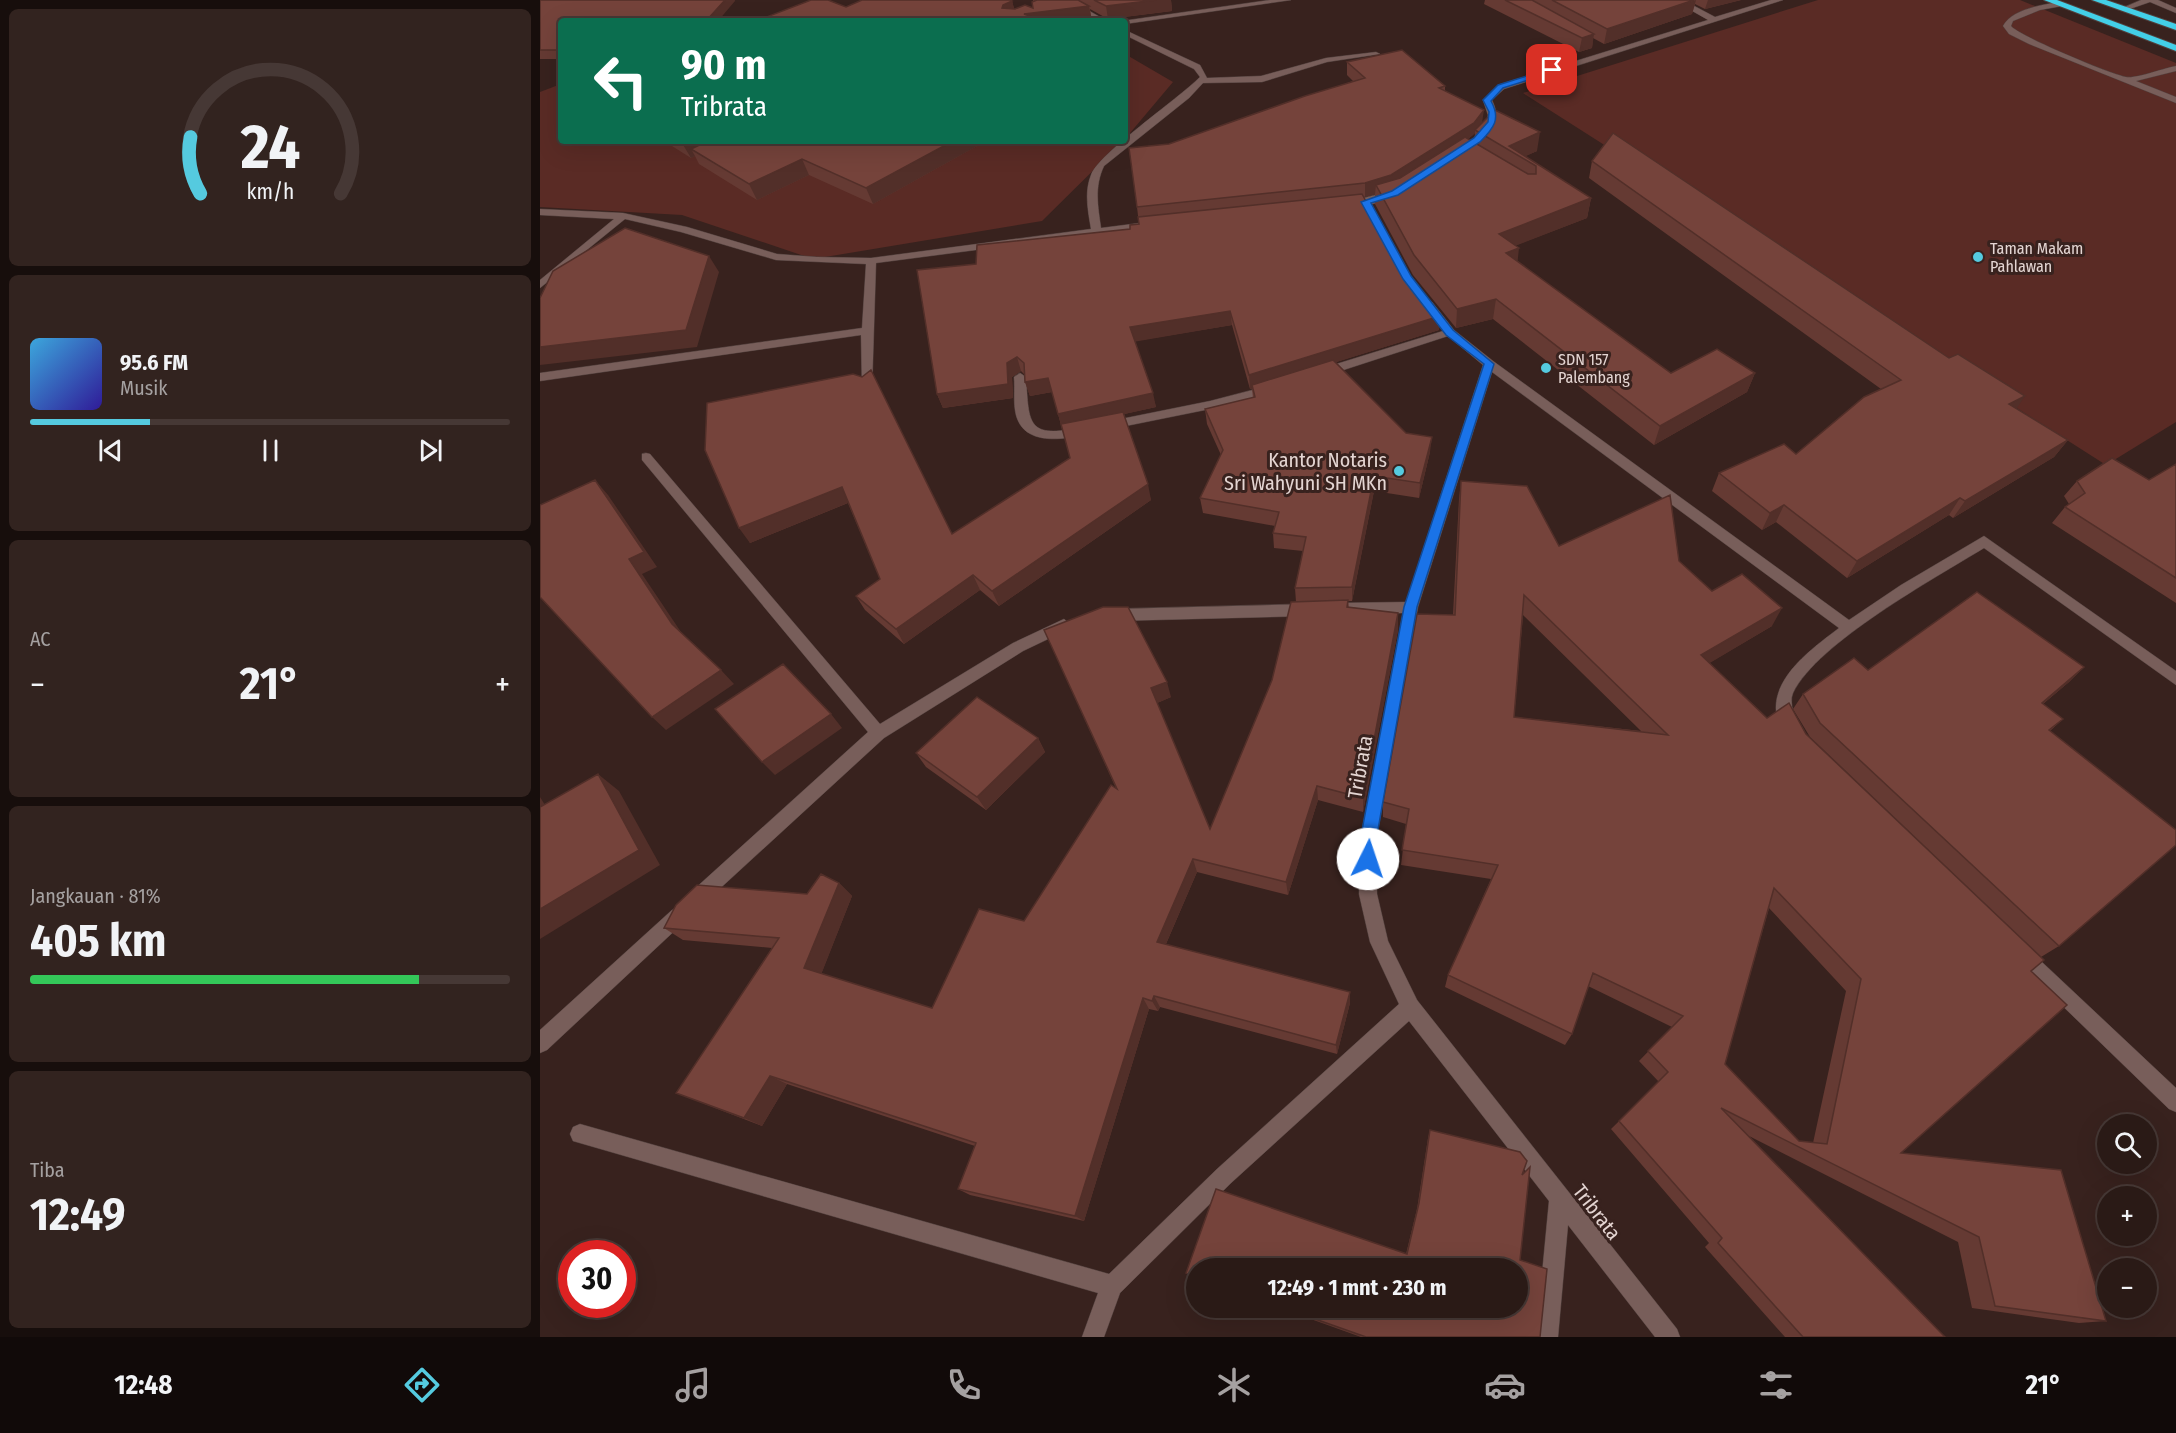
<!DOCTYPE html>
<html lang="id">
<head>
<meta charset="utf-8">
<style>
	body { margin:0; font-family:"Fira Sans Condensed",sans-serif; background:#32231f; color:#f1f3f6; height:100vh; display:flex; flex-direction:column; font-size:22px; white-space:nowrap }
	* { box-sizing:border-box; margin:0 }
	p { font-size:20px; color:#a5a1a1 }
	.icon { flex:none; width:33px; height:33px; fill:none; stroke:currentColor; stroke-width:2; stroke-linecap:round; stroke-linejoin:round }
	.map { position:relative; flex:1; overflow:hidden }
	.details { display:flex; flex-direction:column; gap:9px; padding:9px; background:#170e0c; width:540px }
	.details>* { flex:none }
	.hud { position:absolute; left:18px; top:18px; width:570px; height:126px; border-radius:6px; box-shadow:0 6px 24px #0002,0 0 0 2px #463835; background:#0b6e4f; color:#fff; overflow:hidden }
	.tools { position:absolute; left:1557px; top:1114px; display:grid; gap:12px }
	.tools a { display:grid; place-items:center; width:60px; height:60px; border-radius:50%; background:#2a1a16; box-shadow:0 6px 24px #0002,0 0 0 2px #463835; font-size:30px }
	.speed { position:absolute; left:18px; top:1240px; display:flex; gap:12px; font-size:30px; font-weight:700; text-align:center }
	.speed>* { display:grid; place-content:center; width:78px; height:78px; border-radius:50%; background:#2a1a16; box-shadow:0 6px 24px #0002,0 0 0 2px #463835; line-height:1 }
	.speed .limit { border:9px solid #d22; background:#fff; color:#111 }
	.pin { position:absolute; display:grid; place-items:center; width:51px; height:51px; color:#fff; margin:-26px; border-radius:12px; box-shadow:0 3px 9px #0006 }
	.me { position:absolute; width:66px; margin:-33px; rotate:4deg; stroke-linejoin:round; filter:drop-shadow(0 0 4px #0008) }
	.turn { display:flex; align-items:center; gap:21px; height:126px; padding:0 24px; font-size:27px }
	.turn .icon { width:78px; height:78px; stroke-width:2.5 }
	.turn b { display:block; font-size:42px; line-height:51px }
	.big { font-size:45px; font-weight:700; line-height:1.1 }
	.details .widget { flex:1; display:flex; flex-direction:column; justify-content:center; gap:9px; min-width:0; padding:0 21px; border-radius:9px; background:#32231f }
	.details .dial { align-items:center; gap:0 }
	.dial svg { height:156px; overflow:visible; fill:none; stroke:#463835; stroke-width:7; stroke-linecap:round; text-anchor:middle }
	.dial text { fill:#f1f3f6; stroke:none }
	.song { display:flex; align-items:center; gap:18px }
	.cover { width:72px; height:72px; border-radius:9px; background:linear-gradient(135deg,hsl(200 70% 55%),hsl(250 70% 35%)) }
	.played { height:6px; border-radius:3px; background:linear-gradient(90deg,#55cadf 25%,#463835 25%) }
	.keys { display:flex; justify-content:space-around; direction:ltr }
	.heat { display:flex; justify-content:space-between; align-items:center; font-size:33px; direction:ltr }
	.charge { height:9px; border-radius:4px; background:linear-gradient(90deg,#34c759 81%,#463835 0) }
	.trip { position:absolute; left:646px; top:1258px; width:342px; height:60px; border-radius:30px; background:#2a1a16; box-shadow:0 6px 24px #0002,0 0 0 2px #463835; font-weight:700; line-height:60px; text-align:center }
	.dock { display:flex; height:96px; justify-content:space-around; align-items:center; background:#110a09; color:#a5a1a1 }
	.dock .icon { width:42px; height:42px }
	.dock .on { color:#55cadf }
	.dock b { font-size:27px; color:#f1f3f6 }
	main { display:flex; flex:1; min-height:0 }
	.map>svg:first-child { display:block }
	.green { fill:#5a2b25 }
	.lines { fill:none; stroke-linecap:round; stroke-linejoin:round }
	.lane-casing { stroke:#51403d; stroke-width:1 }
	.street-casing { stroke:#51403d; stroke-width:1 }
	.highway-casing { stroke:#51403d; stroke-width:2 }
	.lane { fill:#785e5a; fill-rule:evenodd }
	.street { fill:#785e5a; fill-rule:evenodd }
	.highway { fill:#43cfe7; fill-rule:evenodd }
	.wall { fill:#653a33; fill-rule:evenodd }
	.shaded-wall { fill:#522f29 }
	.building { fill:#75433b; stroke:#522f29; stroke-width:1.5; fill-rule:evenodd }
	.route { fill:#1a73e8; stroke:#114b97; stroke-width:1.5 }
	.poi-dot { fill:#55cadf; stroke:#38221e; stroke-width:2 }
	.labels { text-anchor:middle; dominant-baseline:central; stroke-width:6; stroke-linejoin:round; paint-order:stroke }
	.far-poi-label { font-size:16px; fill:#e4d5d2; stroke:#38221e; text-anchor:start }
	.poi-label { font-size:20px; fill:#e4d5d2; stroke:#38221e; text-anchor:end }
	.street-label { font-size:20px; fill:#e4d5d2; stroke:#38221e }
</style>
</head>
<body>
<main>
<section class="details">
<div class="widget dial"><svg viewBox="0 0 100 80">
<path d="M14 69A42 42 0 1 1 86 69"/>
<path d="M14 69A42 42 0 0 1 9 40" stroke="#55cadf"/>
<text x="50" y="56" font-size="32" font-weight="700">24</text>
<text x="50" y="72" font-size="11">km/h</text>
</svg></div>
<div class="widget">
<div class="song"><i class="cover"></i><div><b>95.6 FM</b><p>Musik</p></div></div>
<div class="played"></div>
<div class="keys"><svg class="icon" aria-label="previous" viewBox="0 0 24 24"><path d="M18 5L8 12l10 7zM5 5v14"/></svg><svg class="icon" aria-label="pause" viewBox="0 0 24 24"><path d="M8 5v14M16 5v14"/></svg><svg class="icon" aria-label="next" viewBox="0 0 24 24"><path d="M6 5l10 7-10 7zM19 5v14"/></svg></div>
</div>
<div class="widget"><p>AC</p>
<div class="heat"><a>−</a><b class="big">21°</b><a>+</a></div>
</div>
<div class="widget"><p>Jangkauan · 81%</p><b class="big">405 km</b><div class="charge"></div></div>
<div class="widget"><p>Tiba</p><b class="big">12:49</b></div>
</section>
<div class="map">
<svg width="1636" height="1337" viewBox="0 0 1636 1337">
	<rect width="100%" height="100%" fill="#38221e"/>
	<!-- green -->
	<path class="green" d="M1278 0H1480L1636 63V422L1566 465 983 93Z
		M585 54 633 82 585 139Z
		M21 84V141H583L502 221 273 259 142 215 0 207V92Z"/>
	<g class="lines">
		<!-- lane casing -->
		<g class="lane-casing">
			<path id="lane" d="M1601 0H1618L1636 8V13L1610 2 1584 11 1580 9Z
				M1519 2 1522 6 1500 10 1473 21 1471 26C1479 36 1570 74 1586 77 1596 79 1624 68 1636 66V71L1596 81 1636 97V103L1489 44 1469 34 1463 26C1472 9 1501 5 1519 2Z"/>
		</g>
		<!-- street casing -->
		<g class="street-casing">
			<path id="street" d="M520 0H530L567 21H557Z
				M730 0H751L585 24V21H582Z
				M1133 0H1143L1175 17 1231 0H1243L964 89 952 100C958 113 958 121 950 133H944L948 115 943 100 958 85 1168 20Z
				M585 30 660 65 667 78 721 76 786 58 836 52 840 54 787 62 722 82 663 83 649 98 564 166C554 187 558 207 561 228L608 222 613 225 612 227 336 263 332 390 328 391 322 387 321 335 0 381V373L322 328 326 264 236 260 141 232 85 219 0 288V280L74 219 0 215V209L83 213 147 227 237 254 277 257 331 258 551 229C548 211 544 192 551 175 559 153 637 100 660 77L654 69 585 35Z
				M855 190 860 193 858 195C843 200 814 214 800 204Z
				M888 301 892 302 914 330 953 361 1309 620 1361 585 1444 536 1636 671V685L1444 548C1395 578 1277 643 1253 693 1248 705 1258 718 1253 729L1247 731 1241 729C1220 685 1269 651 1299 628L952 372 878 607 836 841 837 894 848 941 877 1000 1137 1329 1140 1337H1115L1028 1225 1018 1337H996L1009 1201 869 1021 691 1183 580 1293 564 1337H542L558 1293 33 1141 30 1134 33 1127 40 1124 569 1274 677 1169 859 1004 830 942 819 894 820 841 863 613 796 615 789 609 796 603 866 602 943 365 908 336 785 376 781 377 775 373 777 370 903 331 883 304Z
				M480 373 486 377C489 425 487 439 542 427L548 431 546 434C523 440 484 446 476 415 473 403 475 390 474 377Z
				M732 385 738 389 736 392 670 409 566 430 560 426 566 422 670 401Z
				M106 453 110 454 340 724 473 643 524 619 531 625 529 629 483 651 344 738 162 905 156 907 150 905 147 899 150 893 328 732 102 460V454Z
				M769 604 776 610 769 616 574 621 567 615 574 609Z
				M138 907 144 910 147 916 144 922 7 1050 0 1053V1030L132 910Z
				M1480 944 1486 947 1636 1088V1112L1629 1109 1474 959 1471 953 1474 947Z"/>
		</g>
		<!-- highway casing -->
		<g class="highway-casing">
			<path id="highway" d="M1504 0H1517L1636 45V51Z
				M1552 0H1566L1636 24V30Z"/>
		</g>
		<!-- lane -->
		<use href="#lane" class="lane"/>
		<!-- street -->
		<use href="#street" class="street"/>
		<!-- highway -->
		<use href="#highway" class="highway"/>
	</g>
	<!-- wall -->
	<path class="wall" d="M0 0H194L195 1 21 21V59H0Z
		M493 0H631L632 11 568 19 550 9 552 21 306 7 472 1 474 9 493 8Z
		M945 0H1201L1165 9 1155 4 1152 14 1064 44 1053 38 1052 48 1039 52 944 4Z
		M807 62 905 86V91L942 123 997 151 985 156 1051 198 1047 218 976 245 977 262 1131 373H1215L1207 392 1114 445 953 319 916 328 873 275 835 204V194L824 197 860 264 900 316 899 330 796 362 866 433 890 452 879 498 834 491 812 601H808L809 607 858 613V630L823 812 778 800 748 895 657 872 626 944 810 1003 797 1054 620 1007 618 1011 609 1009 544 1221 430 1195 418 1189 435 1146 247 1084 222 1126 136 1093 232 948 143 940 124 928 267 894 299 883 312 896 281 974 392 1008 484 921 576 788 504 630 631 697 617 703 670 829 732 680 756 602 755 588 763 551 734 548 733 533 735 526 663 513 660 498 681 455 667 424 665 409 713 398 712 389H710L692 325 595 341 616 407 584 414 611 500 459 606 440 590 364 644 325 610 316 596 340 579 308 503 210 543 165 450 412 534 530 458 512 392 490 396 485 382 484 374 481 371 472 377 473 398 403 408 397 394 436 264 590 229 599 224 597 207 629 144 813 81 807 75ZM935 133 934 142 928 139Z
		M124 141H446L333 204 269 175 217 200 159 164 155 156 151 158Z
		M1052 161 1476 409 1528 440 1514 457 1413 518 1409 515 1307 578 1236 522 1222 530 1172 491 1179 473 1256 454 1341 389 1049 178Z
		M1636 464V603L1512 523 1525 507 1529 504 1524 496 1537 481 1609 480Z
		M921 481 1019 546 1139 561 1172 591 1232 626 1169 663 1227 718 1266 734 1491 971 1361 1153 1566 1321 1539 1323 1432 1308 1418 1242 1209 1136 1405 1337H1245L1165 1247 1169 1243 1071 1129 1119 1082 1099 1061 1132 1027 1048 986 1032 1034 1025 1045 905 987 908 975 951 879 861 865 866 824 843 817V802L913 615 919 499ZM983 615 1101 731 974 717ZM1229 908 1306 991 1273 1143 1259 1141 1185 1064Z
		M1544 667 1529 682 1503 704 1523 719 1510 731 1519 946 1501 957 1270 737 1253 709 1263 694 1328 670Z
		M498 738 505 752 446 810 386 767 376 753Z
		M890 1130 980 1152 987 1161 982 1175 990 1167 980 1260 1007 1269 1000 1337H821L740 1308H978V1269H657V1278L646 1273 676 1189 866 1254 877 1209 888 1138Z"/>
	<!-- shaded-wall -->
	<path class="shaded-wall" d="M185 0H194L195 1 178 21H166Z
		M616 0H631L632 11 568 19 566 6Z
		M1156 0 1152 14 1064 44 1067 29Z
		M1168 0H1201L1165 9Z
		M472 1 476 15 462 8 463 5Z
		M549 6 552 21H486L484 14Z
		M1054 34 1052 48 1039 52 1042 38Z
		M585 51H586L589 65 585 67Z
		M944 110 942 123 935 130V133L932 136 851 189 836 185 835 194 825 197V183Z
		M1000 132 997 151 982 158 969 146Z
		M146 141H187L151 149 155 156 151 158 142 143Z
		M413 141H446L333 204 326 188Z
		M262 159 269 175 217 200 209 184Z
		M1051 198 1047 218 957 253 959 234Z
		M979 248 977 267 966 253Z
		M169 256 179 272 157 347 0 365V347Z
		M956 299 953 319 916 328 917 309Z
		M690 311 692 325 593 342 590 327Z
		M900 316 899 330 713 388 712 385V389H710L709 375Z
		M477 357 481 371 472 377 473 398 403 408 397 394 467 363Z
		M1215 373 1207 392 1114 445 1120 426Z
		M508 378 512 392 490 396 485 382Z
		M613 393 616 407 522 428 518 414Z
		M1485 396 1473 414 1469 404Z
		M892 437 890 452 879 498 880 483Z
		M1528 440 1514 457 1413 518 1425 501Z
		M834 476V491L812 601V587Z
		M55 480 68 495 117 567 102 574 145 638 132 624 89 559Z
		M608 484 611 500 459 606 452 591Z
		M302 487 310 502 210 543 199 528Z
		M1420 498 1409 515 1307 578 1317 561Z
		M1244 505 1236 522 1222 530 1230 513Z
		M433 575 440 590 364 644 356 629Z
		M1242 608 1232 626 1153 673 1161 655Z
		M858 613V630L823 812V798Z
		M1544 667 1529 682 1487 717 1502 703Z
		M181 670 194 684 126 730 112 717Z
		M627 682 631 697 615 704 611 688Z
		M291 714 302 728 235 775 222 762Z
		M498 738 505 752 446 810 437 797Z
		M58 774 79 791 120 865 0 939V909Z
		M777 786 778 800 748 895 746 882Z
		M0 797 18 826 0 813Z
		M653 859 657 872 622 953 617 942Z
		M299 883 312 896 279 980 264 968Z
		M810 992V1003L797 1054 796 1045Z
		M614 996 620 1007 618 1011 612 1001Z
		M603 998 609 1009 544 1221 535 1216Z
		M230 1076 247 1084 222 1126 204 1118Z"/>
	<!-- building -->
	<path class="building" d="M0 0H185L166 21H21V50H0Z
		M271 0H288L306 7 322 0H470L472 1 463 5 462 8 475 9 485 5 493 8 492 2 497 0H538L549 6 484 14 503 21H216Z
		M554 0H616L566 6Z
		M965 0H992L1054 34 1042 38Z
		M1012 0H1154L1067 29Z
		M862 50 905 86 899 88 944 110 934 123 851 175 825 183 597 207 589 148 629 144 765 96 825 78 807 62Z
		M955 110 1000 132 969 146 1051 198 959 234 979 248 966 253 1131 373 1177 349 1215 373 1120 426 956 299 917 309 874 255 836 185 860 178 925 137 988 174H996V166L935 130Z
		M1073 133 1409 358 1418 354 1485 396 1469 404 1528 440 1425 501 1420 498 1317 561 1244 505 1230 513 1179 473 1244 444 1256 454 1324 397 1361 380 1052 161Z
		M168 141H413L326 188 262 159 209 184 151 149Z
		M822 194 860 264 900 316 709 375 690 311 590 327 613 393 518 414 508 378 485 382 484 363 477 357 467 363 468 384 397 394 377 270 436 264 437 245 590 229V225L599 224 598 217Z
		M85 228 169 256 146 330 0 347V298L13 271Z
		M793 360 866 433 892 437 880 483 834 476 812 587 755 588 766 537 733 533 739 512 660 498 683 450 665 409 715 397 712 385Z
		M331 370 412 534 530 458 521 424 583 412 608 484 452 591 433 575 356 629 316 596 340 579 302 487 199 528 165 450 167 403 313 374 322 377Z
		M1572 458 1609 480 1636 464V578L1525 507 1545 493 1537 481Z
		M55 480 104 552 89 559 132 624 181 670 112 717 0 597V505Z
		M921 481 987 486 1019 546 1130 495 1139 561 1172 591 1202 574 1242 608 1161 655 1227 718 1249 703 1266 734 1504 960 1491 971 1527 1005 1361 1153 1521 1170 1566 1321 1455 1306 1439 1237 1181 1108 1405 1337H1263L1178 1243 1182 1238 1079 1121 1128 1072 1108 1051 1143 1016 1053 973 1032 1034 908 975 958 865 862 850 869 809 843 802 877 614 915 615ZM984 595 1128 735 974 717ZM1234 888 1321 979 1287 1144 1259 1141 1185 1064Z
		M1437 592 1544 667 1502 703 1523 719 1509 730 1636 830V845L1519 946 1280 723 1263 694 1314 658 1328 670Z
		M808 600 807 607 858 613 823 798 777 786 746 882 653 859 617 942 810 992 796 1045 614 996 612 1001 603 998 535 1216 418 1189 436 1143 230 1076 204 1118 136 1093 239 938 124 928 136 905 157 885 267 894 281 874 299 883 264 968 392 1008 439 909 484 921 571 785 577 789 504 630 563 607H588L627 682 611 688 670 829 732 680 751 602Z
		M243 664 291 714 222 762 175 709Z
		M437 697 498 738 437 797 376 753Z
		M58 774 99 850 0 909V807Z
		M890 1130 980 1152 987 1161 982 1175 990 1167 980 1260 1007 1269 1000 1337H826L744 1308H978V1269H657V1277L646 1273 676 1189 867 1254 879 1203Z"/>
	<!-- route -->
	<path class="route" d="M1012 68 1014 72 963 88 951 101C961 119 954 128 940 142L858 195 831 203 871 276 913 330 954 364 877 607 836 841 833 864 828 866 822 864 820 841 864 607 944 364 906 335 863 279 821 202 852 191 934 138 948 122 949 112 943 100 958 85Z"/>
	<!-- markers -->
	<g class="poi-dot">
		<circle cx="1438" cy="257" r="6"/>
		<circle cx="1006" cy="368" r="6"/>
		<circle cx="859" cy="471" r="6"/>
	</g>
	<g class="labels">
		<!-- far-poi labels -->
		<g class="far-poi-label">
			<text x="1450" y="248">Taman Makam<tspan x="1450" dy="18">Pahlawan</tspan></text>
			<text x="1018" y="359">SDN 157<tspan x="1018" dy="18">Palembang</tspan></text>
		</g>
		<!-- poi labels -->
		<g class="poi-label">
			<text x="847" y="460">Kantor Notaris<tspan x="847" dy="23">Sri Wahyuni SH MKn</tspan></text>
		</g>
		<!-- street labels -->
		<g class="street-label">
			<text transform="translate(820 767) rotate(-80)">Tribrata</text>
			<text transform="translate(1057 1212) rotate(52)">Tribrata</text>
		</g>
	</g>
</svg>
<div class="tools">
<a><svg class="icon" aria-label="search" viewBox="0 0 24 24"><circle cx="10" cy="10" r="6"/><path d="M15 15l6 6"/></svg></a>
<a>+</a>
<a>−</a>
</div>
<div class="speed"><div class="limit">30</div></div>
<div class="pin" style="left:1012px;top:70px;background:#d93025"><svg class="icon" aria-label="arrive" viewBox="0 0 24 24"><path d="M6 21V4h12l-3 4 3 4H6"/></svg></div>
<svg class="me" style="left:828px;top:859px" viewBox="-20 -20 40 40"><circle r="19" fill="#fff"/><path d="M0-13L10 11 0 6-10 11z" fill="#1a73e8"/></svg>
<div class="trip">12:49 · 1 mnt · 230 m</div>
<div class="hud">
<div class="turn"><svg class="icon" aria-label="left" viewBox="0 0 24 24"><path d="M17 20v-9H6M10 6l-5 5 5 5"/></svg><div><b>90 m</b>Tribrata</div></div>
</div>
</div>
</main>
<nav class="dock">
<b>12:48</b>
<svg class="icon on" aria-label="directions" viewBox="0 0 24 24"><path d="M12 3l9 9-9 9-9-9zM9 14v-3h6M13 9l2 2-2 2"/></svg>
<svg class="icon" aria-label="music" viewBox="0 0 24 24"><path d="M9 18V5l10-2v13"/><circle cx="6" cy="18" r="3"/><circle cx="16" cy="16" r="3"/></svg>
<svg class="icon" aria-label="phone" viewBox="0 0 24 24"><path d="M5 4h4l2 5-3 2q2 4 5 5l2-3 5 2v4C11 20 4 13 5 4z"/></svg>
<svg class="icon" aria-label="climate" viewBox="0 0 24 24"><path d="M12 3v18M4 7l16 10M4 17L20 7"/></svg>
<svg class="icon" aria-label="car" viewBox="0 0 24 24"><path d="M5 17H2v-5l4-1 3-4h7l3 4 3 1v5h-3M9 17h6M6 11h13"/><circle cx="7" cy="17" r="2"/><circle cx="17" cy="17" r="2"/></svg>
<svg class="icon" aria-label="filters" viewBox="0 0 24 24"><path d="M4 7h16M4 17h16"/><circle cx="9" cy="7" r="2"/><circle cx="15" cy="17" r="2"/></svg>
<b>21°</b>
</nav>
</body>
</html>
